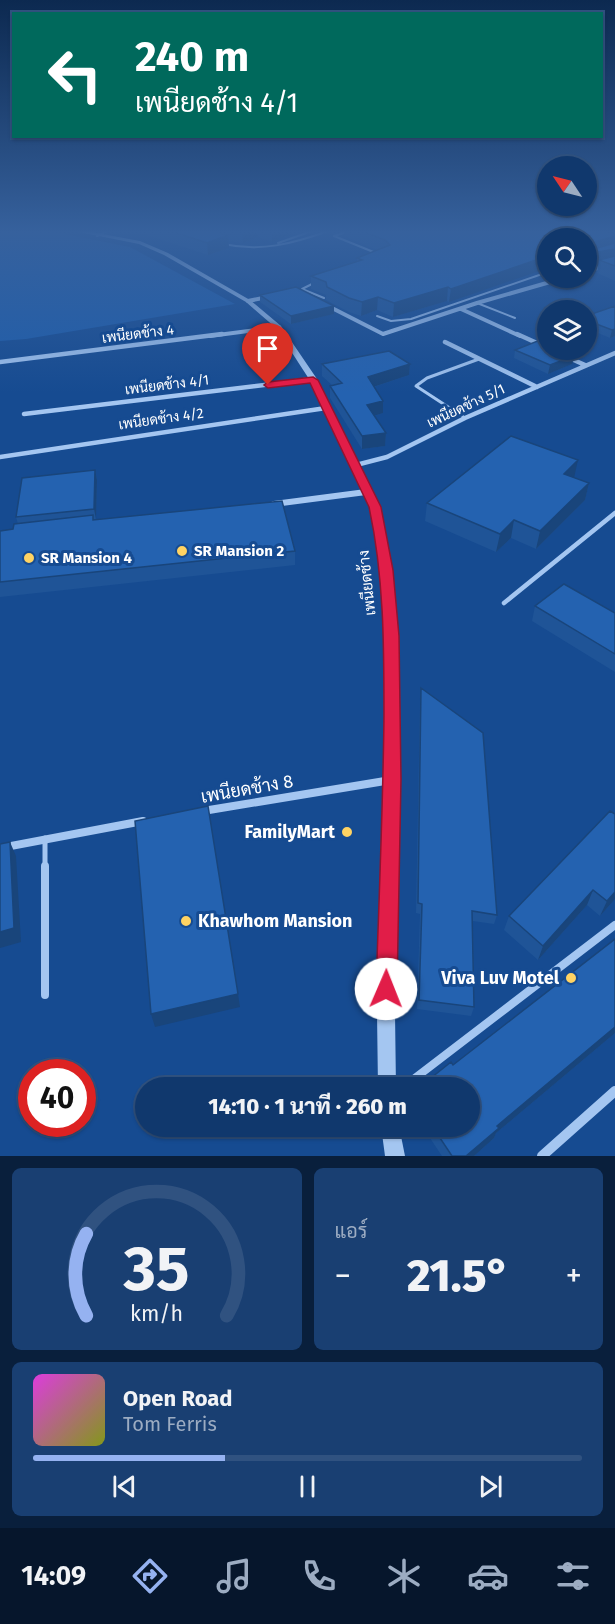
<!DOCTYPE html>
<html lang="th">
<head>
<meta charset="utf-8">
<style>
	body { margin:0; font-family:"Fira Sans",Sarabun,sans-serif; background:#193f72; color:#f1f3f6; height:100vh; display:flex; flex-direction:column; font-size:22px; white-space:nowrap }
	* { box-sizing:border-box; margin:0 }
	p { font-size:20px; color:#9cacc2 }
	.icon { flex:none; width:33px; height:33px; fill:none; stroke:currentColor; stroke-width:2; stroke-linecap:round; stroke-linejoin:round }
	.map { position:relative; height:1156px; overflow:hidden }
	.sheet { display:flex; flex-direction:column; gap:12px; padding:12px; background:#091f3c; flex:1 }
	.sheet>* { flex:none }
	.guide { position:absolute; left:12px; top:12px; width:591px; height:126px; border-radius:0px; box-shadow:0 2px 4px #0004,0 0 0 2px #305280; background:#00695c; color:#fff; overflow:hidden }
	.needle { width:39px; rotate:305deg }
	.tools { position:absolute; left:537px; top:156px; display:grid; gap:12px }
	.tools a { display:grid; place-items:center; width:60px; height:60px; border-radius:50%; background:#10386d; box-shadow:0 2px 4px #0004,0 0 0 2px #305280; font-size:30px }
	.speed { position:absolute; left:18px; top:1059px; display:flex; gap:12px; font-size:30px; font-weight:700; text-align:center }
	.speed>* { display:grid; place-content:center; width:78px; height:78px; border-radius:50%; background:#10386d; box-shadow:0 2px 4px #0004,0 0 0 2px #305280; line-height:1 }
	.speed .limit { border:9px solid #d22; background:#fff; color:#111 }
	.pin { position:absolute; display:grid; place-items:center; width:51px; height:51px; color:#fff; margin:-62px -26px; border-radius:50% 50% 50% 0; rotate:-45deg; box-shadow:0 0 6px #0007 }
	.pin .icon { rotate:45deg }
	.me { position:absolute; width:66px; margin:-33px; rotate:1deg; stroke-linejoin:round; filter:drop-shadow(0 0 4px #0008) }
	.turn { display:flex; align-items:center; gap:21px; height:126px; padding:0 24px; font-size:27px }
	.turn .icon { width:78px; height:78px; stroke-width:2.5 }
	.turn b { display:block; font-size:42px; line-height:51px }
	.big { font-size:45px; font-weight:800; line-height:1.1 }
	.sheet .card { flex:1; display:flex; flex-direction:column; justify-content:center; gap:9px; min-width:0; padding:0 21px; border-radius:9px; background:#193f72 }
	.sheet .dial { align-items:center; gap:0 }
	.dial svg { height:156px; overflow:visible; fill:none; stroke:#305280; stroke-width:7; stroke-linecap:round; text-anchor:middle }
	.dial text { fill:#f1f3f6; stroke:none }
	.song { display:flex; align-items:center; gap:18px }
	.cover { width:72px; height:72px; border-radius:9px; background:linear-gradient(135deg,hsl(300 70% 55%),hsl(70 70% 35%)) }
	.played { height:6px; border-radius:3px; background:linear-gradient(90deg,#95b2f1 35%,#305280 35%) }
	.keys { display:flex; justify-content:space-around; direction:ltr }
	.heat { display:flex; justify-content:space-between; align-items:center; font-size:33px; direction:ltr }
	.sheet .tiles { flex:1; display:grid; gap:12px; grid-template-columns:1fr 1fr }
	.card:last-child { grid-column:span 2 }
	.trip { position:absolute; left:135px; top:1077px; width:345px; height:60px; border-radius:30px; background:#10386d; box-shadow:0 2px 4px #0004,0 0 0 2px #305280; font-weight:800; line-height:60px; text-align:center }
	.menu { display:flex; height:96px; justify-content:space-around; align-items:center; background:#06162c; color:#9cacc2 }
	.menu .icon { width:42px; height:42px }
	.menu .current { color:#95b2f1 }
	.menu b { font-size:27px; color:#f1f3f6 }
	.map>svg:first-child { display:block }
	.green { fill:#1e5dab }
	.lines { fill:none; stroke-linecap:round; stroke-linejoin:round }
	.service-far4 { stroke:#a4c6f1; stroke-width:2 }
	.service-far3 { stroke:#a4c6f1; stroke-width:3 }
	.service-far2 { stroke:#a4c6f1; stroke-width:4.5 }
	.service-far1 { stroke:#a4c6f1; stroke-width:5 }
	.service { stroke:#a4c6f1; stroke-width:8 }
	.minor-far4 { stroke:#a4c6f1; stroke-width:4 }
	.minor-far3 { stroke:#a4c6f1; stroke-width:4.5 }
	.minor-far2 { stroke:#a4c6f1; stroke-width:6 }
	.minor-far1 { stroke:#a4c6f1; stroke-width:8 }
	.minor { stroke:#a4c6f1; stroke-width:10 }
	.tertiary { fill:#a4c6f1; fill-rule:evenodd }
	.wall { fill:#1f5497 }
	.shaded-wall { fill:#19457b }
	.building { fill:#2462b0; stroke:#19457b; stroke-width:1.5 }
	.route { fill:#e11d48; stroke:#92132f; stroke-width:1.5 }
	.poi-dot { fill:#ffd363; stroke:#164b91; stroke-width:2 }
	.labels { text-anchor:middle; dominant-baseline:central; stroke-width:6; stroke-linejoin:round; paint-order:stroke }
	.far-street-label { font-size:14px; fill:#fff; stroke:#164b91 }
	.poi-label { font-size:15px; font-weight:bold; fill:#fff; stroke:#164b91; text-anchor:start }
	.street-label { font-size:15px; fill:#fff; stroke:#164b91 }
	.near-street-label { font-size:18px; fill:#fff; stroke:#164b91 }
	.near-poi-label { font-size:18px; font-weight:bold; fill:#fff; stroke:#164b91; text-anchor:end }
</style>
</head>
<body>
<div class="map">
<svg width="615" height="1156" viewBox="0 0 615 1156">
	<rect width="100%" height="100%" fill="#164b91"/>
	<!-- green -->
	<path class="green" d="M0 231H50L130 247 235 304 26 339 0 341Z"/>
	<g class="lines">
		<!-- service-far4 -->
		<path class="service-far4" d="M350 231 334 236 376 253
			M97 236 107 231
			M278 243 312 231
			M223 244C261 252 292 244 328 231
			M316 282 302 289 324 298
			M477 303 515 318
			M377 316 391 321 411 319 548 272"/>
		<!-- service-far3 -->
		<path class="service-far3" d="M465 418 416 386 427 378 479 359"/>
		<!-- service-far2 -->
		<path class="service-far2" d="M504 603 615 513"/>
		<!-- service-far1 -->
		<path class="service-far1" d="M45 838V867"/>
		<!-- service -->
		<path class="service" d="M45 866V995
			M402 1088 615 925"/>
		<!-- minor-far4 -->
		<path class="minor-far4" d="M586 271 615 264
			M248 301 268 297
			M328 306 383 334 477 303 564 278
			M461 309 520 336
			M210 336 279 327"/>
		<!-- minor-far3 -->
		<path class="minor-far3" d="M517 334 548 348
			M445 342 537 387
			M567 357 585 365
			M0 362 222 334
			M24 414 313 379
			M0 457 326 408
			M356 465 387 457 465 418 615 353"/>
		<!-- minor-far2 -->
		<path class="minor-far2" d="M274 504 366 492"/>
		<!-- minor-far1 -->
		<path class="minor-far1" d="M203 811 391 780
			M0 848 143 821"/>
		<!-- minor -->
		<path class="minor" d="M542 1156 615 1091"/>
		<!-- tertiary -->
		<path class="tertiary" d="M74 231H86L140 241 168 253 250 300 281 326 317 379 380 507 391 570 398 636 399 779 395 1013 396 1088H378L377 1013 385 779 386 636 381 570 370 507 309 379 276 328 246 302 164 255 139 244Z
			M381 1126H399L405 1156H385Z"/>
	</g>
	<!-- wall -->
	<path class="wall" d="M134 231H300L272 242 258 237 243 243 228 241 229 248 208 255Z
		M344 231H615V281L597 273 598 264 586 267V238L449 302 447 301 393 317 377 310 361 316 349 312 326 300V295L311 289V276L357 261V258L377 250 344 236Z
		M260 295 334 314 291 324 260 302Z
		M615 306V336L610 338 586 328V316Z
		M515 350 574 356 572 364 548 374 514 358Z
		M322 364H410L409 375 374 387 383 413 374 416 386 433 385 446 362 449 330 398V386L332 385 322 376Z
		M95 470 97 480 96 519 94 520 295 551V565L0 597V531L13 529 18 524 16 517Z
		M574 477 589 483 585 500 536 549 511 538 496 552 425 521 427 503Z
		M535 606 615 613V672L532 621Z
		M421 688 497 915 494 924 473 921 474 1007 471 1016 417 1009 420 914 416 913 420 698Z
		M615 814V899L600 916 587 905 538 960 504 930 509 916Z
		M615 939V1033L496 1133 494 1138 474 1156H442L422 1126H470V1088H424L426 1082 451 1062 453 1065Z"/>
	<!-- shaded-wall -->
	<path class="shaded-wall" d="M218 231H220V238L228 235 229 248 208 255 207 243Z
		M242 231H258V237L243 243Z
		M272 231H300L272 242Z
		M331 231H342L331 235Z
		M615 236V261L599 260 598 264 586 267V247L588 244Z
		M548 256V268L449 302 451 289Z
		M448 287 447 301 393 317 394 303Z
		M378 297 377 310 361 316 362 302Z
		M334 306V314L291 324V316Z
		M615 329V336L610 338 612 330Z
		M574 356 572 364 548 374 550 365Z
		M410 364 409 375 367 389 368 377Z
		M383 401V413L367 418V405Z
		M386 433 385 446 362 449V436Z
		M578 460 574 478 564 474Z
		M95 470 97 480 96 519 94 509Z
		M589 483 585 500 536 549 540 531Z
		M514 520 511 538 496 552 500 534Z
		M10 842 16 856 21 942 0 948V932Z
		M593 890 587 905 538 960 543 946Z
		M615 892V899L600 916 607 901Z
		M238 994 240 1007 155 1027 151 1014Z
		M615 1027V1033L496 1133 494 1138 474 1156H466L497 1126Z"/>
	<!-- building -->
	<path class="building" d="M171 231H218V233L228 235 207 243Z
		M362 231H605L615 234V236L588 244 586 247V238H548V256L451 289 448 287 394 303 378 297 362 302 349 298 327 287 326 282 311 276 362 260 357 258 390 245 385 240Z
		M615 243V249L586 254V249L590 250Z
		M615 256V266L599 260Z
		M296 287 334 306 291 316 260 295Z
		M615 306V329L612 330 586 320V316Z
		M540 340 548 344V350H560L574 356 550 365 515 350Z
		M389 351 410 364 368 377 383 401 367 405 386 433 362 436 330 386 342 383 322 364Z
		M511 436 578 460 564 474 589 483 540 531 514 520 500 534 427 503Z
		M95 470 94 509 16 517 22 478Z
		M282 501 295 551 0 582V531L13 529 14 524 93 515V520Z
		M564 584 615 613V654L535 606Z
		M421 688 483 733 497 915 472 911 474 1007 419 1000 422 904 418 903Z
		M208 806 238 994 151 1014 135 821Z
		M610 811 615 814V892L607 901 593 890 543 946 509 916Z
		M10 842 14 928 0 932V844Z
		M615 939V1027L497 1126 499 1128 466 1156H452L432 1126H470V1088H429L426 1082 451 1062 453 1065Z"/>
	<!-- sky -->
	<linearGradient id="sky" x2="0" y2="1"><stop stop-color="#0c2950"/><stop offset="0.59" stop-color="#36619d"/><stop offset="1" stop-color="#36619d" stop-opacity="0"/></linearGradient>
	<rect width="615" height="393" fill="url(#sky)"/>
	<!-- route -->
	<path class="route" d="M313 377 318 380 381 507 393 570 399 636 401 779 397 989 394 997 386 1000 379 997 376 989C379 898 383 807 384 716 384 646 384 576 369 507L310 383 268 388 264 385 268 382Z"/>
	<!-- markers -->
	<g class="poi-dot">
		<circle cx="182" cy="551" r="6"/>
		<circle cx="29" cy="558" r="6"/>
		<circle cx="347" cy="832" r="6"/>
		<circle cx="186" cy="921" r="6"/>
		<circle cx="571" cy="978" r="6"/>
	</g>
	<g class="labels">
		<!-- far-street labels -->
		<g class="far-street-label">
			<text transform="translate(138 334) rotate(-7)">เพนียดช้าง 4</text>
			<text transform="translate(167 385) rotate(-7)">เพนียดช้าง 4/1</text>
			<text transform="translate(466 406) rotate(-25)">เพนียดช้าง 5/1</text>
			<text transform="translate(161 419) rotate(-8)">เพนียดช้าง 4/2</text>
		</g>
		<!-- poi labels -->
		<g class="poi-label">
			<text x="194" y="551">SR Mansion 2</text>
			<text x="41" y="558">SR Mansion 4</text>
		</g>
		<!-- street labels -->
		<g class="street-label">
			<text transform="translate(367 583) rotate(-96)">เพนียดช้าง</text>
		</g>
		<!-- near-street labels -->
		<g class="near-street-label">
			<text transform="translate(247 789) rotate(-10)">เพนียดช้าง 8</text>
		</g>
		<!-- near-poi labels -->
		<g class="near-poi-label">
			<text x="335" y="832">FamilyMart</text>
			<text x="198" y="921" text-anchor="start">Khawhom Mansion</text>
			<text x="559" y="978">Viva Luv Motel</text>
		</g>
	</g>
</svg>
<div class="tools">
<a><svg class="needle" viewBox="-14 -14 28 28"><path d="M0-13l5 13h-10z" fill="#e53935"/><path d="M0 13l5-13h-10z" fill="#9cacc2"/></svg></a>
<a><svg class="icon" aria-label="search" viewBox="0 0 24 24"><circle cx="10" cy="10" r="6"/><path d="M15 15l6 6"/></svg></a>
<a><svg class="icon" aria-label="layers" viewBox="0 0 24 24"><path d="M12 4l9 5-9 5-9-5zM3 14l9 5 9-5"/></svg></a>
</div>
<div class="speed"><div class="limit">40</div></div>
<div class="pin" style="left:268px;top:385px;background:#d93025"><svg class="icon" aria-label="arrive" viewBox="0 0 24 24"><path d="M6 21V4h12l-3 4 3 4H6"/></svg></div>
<svg class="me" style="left:386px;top:989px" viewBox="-20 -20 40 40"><circle r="19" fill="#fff"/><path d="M0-13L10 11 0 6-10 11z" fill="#e11d48"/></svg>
<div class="trip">14:10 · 1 นาที · 260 m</div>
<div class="guide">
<div class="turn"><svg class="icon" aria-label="left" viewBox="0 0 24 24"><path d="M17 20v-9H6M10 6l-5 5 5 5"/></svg><div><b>240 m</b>เพนียดช้าง 4/1</div></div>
</div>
</div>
<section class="sheet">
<div class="tiles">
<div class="card dial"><svg viewBox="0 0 100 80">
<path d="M14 69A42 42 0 1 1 86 69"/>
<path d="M14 69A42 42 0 0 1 14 27" stroke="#95b2f1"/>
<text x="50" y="56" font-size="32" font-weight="700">35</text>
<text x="50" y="72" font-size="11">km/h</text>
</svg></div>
<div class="card"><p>แอร์</p>
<div class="heat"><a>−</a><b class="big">21.5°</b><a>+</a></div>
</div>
<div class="card">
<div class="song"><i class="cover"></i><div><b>Open Road</b><p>Tom Ferris</p></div></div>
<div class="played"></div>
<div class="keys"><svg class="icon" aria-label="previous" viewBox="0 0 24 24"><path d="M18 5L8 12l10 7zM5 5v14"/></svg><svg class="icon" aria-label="pause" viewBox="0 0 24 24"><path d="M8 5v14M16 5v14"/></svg><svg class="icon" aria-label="next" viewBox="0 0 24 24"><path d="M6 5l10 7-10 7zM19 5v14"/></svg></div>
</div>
</div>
</section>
<nav class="menu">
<b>14:09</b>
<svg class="icon current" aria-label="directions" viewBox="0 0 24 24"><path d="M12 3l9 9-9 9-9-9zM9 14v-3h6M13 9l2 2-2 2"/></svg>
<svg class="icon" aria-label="music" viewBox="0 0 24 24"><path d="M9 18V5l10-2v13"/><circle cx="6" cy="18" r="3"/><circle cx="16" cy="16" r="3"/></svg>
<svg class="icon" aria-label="phone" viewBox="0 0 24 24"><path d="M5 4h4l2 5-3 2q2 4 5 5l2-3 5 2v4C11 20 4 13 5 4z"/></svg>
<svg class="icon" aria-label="climate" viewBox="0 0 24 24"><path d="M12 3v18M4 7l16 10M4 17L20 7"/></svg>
<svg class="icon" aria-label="car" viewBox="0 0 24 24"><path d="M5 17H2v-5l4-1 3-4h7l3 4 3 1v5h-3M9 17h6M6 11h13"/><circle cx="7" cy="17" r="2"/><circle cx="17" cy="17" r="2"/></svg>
<svg class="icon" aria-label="filters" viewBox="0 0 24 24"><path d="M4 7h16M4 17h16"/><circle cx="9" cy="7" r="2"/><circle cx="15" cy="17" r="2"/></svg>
</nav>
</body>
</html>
